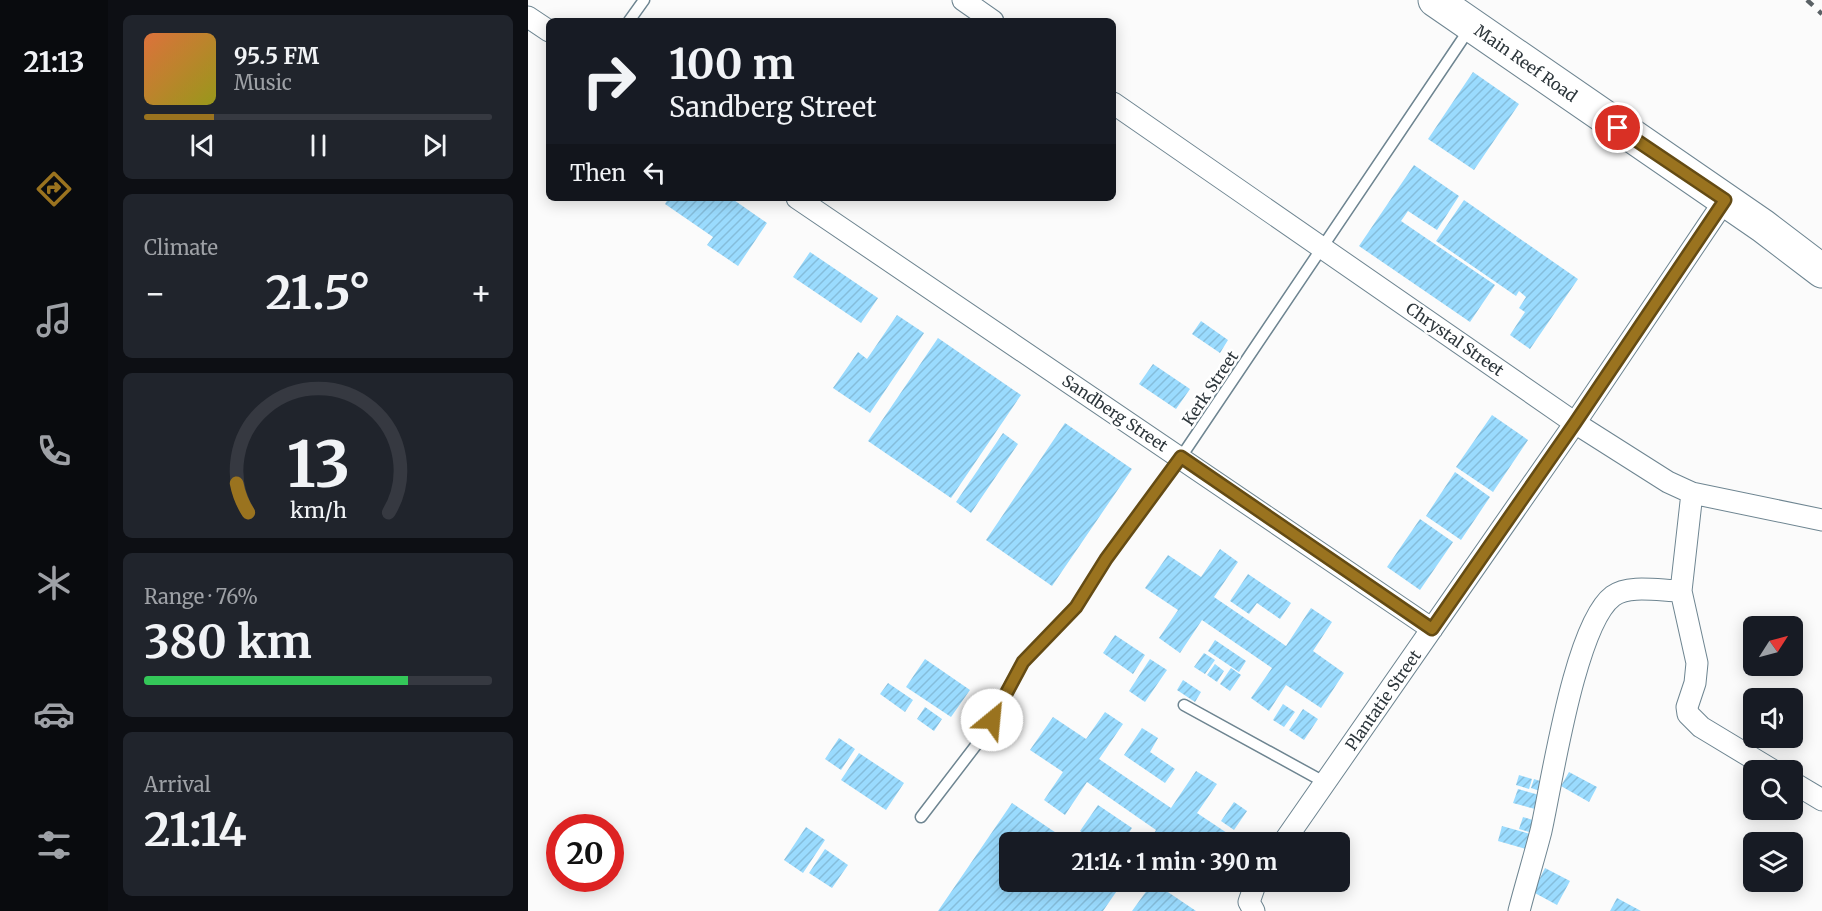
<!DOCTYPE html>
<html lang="en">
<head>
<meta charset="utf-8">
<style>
	body { margin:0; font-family:Merriweather,serif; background:#20242c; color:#f1f3f6; height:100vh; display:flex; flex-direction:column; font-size:22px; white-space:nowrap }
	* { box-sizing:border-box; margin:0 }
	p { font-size:20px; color:#9ea1a6 }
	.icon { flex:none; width:33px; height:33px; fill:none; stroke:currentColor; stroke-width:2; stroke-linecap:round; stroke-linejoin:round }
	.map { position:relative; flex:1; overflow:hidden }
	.drawer { display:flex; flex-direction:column; gap:15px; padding:15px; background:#0d0f14; width:420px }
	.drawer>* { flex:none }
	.hud { position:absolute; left:18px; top:18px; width:570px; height:183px; border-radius:9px; box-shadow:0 3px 15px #0003; background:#171b24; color:#f1f3f6; overflow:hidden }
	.needle { width:39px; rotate:54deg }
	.fabs { position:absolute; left:1215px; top:616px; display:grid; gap:12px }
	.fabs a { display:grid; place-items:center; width:60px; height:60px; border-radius:9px; background:#171b24; box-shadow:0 3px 15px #0003; font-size:30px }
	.speed { position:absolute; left:18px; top:814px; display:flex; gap:12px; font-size:30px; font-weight:700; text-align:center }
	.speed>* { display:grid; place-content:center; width:78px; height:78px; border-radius:50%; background:#171b24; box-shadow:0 3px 15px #0003; line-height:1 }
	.speed .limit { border:9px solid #d22; background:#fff; color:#111 }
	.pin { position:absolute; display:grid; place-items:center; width:51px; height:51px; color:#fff; margin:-26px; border:3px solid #fff; border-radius:50%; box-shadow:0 2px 6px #0007 }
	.me { position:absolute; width:66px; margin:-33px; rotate:28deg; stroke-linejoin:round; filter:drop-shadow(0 0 4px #0008) }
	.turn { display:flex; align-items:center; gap:21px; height:126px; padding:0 24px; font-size:27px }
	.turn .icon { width:78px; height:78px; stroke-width:2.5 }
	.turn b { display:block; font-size:42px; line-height:51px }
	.then { display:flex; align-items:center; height:57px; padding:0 24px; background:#0003; gap:12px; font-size:22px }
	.big { font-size:45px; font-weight:700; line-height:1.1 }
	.drawer .widget { flex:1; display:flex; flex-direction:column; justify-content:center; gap:9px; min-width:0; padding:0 21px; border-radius:9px; background:#20242c }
	.drawer .dial { align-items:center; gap:0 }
	.dial svg { height:156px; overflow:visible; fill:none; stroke:#363941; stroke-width:7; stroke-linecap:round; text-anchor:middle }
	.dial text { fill:#f1f3f6; stroke:none }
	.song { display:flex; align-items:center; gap:18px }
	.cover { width:72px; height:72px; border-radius:9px; background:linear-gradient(135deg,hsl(20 70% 55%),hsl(60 70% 35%)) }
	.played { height:6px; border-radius:3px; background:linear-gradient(90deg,#9a731f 20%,#363941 20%) }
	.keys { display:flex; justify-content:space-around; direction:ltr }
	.heat { display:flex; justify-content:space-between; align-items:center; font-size:33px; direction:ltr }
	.charge { height:9px; border-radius:4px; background:linear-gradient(90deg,#34c759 76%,#363941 0) }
	.trip { position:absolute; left:471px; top:832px; width:351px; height:60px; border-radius:9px; background:#171b24; box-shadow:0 3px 15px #0003; font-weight:700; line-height:60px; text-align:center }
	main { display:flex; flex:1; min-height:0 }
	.tab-bar { display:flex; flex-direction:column; width:108px; justify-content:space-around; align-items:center; background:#090b0e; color:#9ea1a6 }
	.tab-bar .icon { width:42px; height:42px }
	.tab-bar .active { color:#9a731f }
	.tab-bar b { font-size:27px; color:#f1f3f6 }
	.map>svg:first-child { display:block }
	.building { fill:url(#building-hatch) }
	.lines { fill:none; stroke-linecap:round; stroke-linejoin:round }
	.service-casing { stroke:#6e8591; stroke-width:13 }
	.minor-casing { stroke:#6e8591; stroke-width:23 }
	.primary-casing { stroke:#6e8591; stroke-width:35 }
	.service { stroke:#fff; stroke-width:10 }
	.minor { stroke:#fff; stroke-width:21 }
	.primary { stroke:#fff; stroke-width:33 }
	.rail { stroke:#5a6165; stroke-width:4.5; stroke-dasharray:8 8; stroke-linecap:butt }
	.route-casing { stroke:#644b14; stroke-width:15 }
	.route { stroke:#9a731f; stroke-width:10 }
	.labels { text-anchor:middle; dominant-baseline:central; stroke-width:5; stroke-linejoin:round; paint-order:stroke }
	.street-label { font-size:16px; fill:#2d363b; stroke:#fff }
</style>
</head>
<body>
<main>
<nav class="tab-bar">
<b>21:13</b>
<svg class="icon active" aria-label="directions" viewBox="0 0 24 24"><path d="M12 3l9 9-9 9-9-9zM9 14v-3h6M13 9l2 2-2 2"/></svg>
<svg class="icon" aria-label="music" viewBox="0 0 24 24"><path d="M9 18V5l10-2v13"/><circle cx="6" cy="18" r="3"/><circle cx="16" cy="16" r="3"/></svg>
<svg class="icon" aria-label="phone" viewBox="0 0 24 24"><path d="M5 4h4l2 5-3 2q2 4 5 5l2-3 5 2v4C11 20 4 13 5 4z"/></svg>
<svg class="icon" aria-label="climate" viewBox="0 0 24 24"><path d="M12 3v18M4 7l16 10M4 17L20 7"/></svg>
<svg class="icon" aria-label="car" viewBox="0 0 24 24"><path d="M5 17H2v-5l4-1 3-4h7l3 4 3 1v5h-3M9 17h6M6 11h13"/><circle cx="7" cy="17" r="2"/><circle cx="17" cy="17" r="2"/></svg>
<svg class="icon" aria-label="filters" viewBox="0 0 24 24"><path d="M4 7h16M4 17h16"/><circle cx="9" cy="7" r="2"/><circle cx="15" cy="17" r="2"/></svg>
</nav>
<section class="drawer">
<div class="widget">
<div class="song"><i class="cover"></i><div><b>95.5 FM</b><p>Music</p></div></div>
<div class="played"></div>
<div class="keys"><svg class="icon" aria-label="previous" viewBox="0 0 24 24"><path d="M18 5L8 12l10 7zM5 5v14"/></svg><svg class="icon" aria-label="pause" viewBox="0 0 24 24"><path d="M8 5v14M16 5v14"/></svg><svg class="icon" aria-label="next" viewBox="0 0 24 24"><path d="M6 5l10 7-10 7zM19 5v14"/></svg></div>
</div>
<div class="widget"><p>Climate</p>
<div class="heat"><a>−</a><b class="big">21.5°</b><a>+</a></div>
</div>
<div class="widget dial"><svg viewBox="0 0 100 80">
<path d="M14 69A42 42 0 1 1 86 69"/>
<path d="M14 69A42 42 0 0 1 8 54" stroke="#9a731f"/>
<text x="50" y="56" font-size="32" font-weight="700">13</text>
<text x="50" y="72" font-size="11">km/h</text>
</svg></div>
<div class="widget"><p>Range · 76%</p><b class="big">380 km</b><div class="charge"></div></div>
<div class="widget"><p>Arrival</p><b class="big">21:14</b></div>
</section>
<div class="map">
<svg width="1294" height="911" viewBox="0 0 1294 911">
	<defs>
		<pattern id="building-hatch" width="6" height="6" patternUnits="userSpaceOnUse" patternTransform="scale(1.5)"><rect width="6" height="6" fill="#9adbfe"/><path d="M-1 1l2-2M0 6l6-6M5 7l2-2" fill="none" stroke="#85bddb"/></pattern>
	</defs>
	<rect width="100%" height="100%" fill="#fbfbfb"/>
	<!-- building -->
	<path class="building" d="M945 72 991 104 946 170 900 139Z
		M886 165 931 196 909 230 880 211 873 221 967 285 942 322 831 246Z
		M138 198H203L239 223 210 266 179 245 185 237 137 204 140 199Z
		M936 200 1050 279 1002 349 982 335 997 312 991 308 998 297 991 291 988 296 908 241Z
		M282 252 350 298 333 323 265 277Z
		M369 315 396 333 342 413 305 388 330 352 339 359Z
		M673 321 700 340 692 353 664 334Z
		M410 338 493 395 423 498 340 441Z
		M625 364 662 389 648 409 611 384Z
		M964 415 1000 440 965 492 928 467Z
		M537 423 604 469 524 586 458 540Z
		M475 433 490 444 443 513 428 502Z
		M927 472 962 497 933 540 898 516Z
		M892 519 925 542 892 590 859 567Z
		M692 549 710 562 686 597 758 646 783 608 804 622 785 651 816 673 793 708 758 685 741 711 723 698 744 668 674 620 652 653 631 638 650 610 617 588 640 555 673 577Z
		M720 574 763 603 752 619 729 603 721 614 702 601Z
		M587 635 617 655 605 674 575 653Z
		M687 640 718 661 711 672 680 651Z
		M676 653 687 660 677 674 666 667Z
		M397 659 442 690 423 717 378 687Z
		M622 659 639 670 617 702 601 691Z
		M687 664 696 671 689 682 679 675Z
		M703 668 713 675 702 691 692 684Z
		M655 680 673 692 667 702 649 690Z
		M360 683 385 700 377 712 352 694Z
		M755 704 767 712 756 727 745 720Z
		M397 707 414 719 406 731 389 719Z
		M775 709 790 719 776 740 761 730Z
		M577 712 595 724 571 759 643 808 668 771 689 784 669 813 702 835 696 843H620L628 830 559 782 537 815 516 800 535 772 502 750 525 717 558 739Z
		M614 728 630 738 622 752 647 769 637 783 596 755Z
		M311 738 327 749 313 770 297 759Z
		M331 753 376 783 358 810 313 780Z
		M1041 772 1069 787 1061 802 1033 786Z
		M991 775 1004 779 1001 789 988 785Z
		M1006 779 1018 783 1015 792 1003 788Z
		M990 789 1011 795 1007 809 985 803Z
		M706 802 719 811 706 830 693 821Z
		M484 803 543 843H482V882H595L575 911H410Z
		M570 805 604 828 594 843H569L552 831Z
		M995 817 1011 822 1008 834 991 829Z
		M974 826 1002 834 998 849 970 841Z
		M278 827 297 840 275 873 256 860Z
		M297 849 320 865 304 888 281 873Z
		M1017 868 1042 881 1029 905 1005 892Z
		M625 882 668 911H604Z
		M1089 898 1113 911H1082Z"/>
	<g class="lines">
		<!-- service casing -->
		<g class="service-casing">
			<path id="service" d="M101 21 116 0
				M656 705 798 783
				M393 817 452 740 495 662 548 607 578 559 653 457 942 28"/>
		</g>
		<!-- minor casing -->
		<g class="minor-casing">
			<path id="minor" d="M435 0 465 21
				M0 17 21 31
				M585 103 1047 423 1140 482 1164 493 1294 520
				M269 198 904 629
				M1164 493 1153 591 1169 663 1167 683 1159 707 1160 714 1173 727 1246 771
				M1264 782 1294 800
				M755 843 1047 423 1197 200
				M726 911 721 902 728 882
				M991 911C998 884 1006 858 1013 831 1024 782 1047 624 1085 596 1101 584 1133 591 1153 591"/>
		</g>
		<!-- primary casing -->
		<g class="primary-casing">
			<path id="primary" d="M907 0 1235 226 1294 271"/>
		</g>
		<!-- service -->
		<use href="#service" class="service"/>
		<!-- minor -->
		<use href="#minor" class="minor"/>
		<!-- primary -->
		<use href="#primary" class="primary"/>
		<!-- rail -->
		<path class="rail" d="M1279 0 1294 14"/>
	</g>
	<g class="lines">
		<!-- route casing -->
		<g class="route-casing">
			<path id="route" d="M464 720 495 662 548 607 578 559 653 457 904 629 1047 423 1197 200 1090 128"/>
		</g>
		<!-- route -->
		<use href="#route" class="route"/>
	</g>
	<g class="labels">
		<!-- street labels -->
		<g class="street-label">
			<text transform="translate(998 63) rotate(35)">Main Reef Road</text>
			<text transform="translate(927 339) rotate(35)">Chrystal Street</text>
			<text transform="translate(682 388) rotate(-56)">Kerk Street</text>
			<text transform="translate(587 413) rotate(34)">Sandberg Street</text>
			<text transform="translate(855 700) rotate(-55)">Plantatie Street</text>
		</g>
	</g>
</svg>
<div class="fabs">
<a><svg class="needle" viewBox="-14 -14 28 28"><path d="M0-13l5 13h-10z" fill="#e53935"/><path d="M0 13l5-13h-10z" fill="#9ea1a6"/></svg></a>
<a><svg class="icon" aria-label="sound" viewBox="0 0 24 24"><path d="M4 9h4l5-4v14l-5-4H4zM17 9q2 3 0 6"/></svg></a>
<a><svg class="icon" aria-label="search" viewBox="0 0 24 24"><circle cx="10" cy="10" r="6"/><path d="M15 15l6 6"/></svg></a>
<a><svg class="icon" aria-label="layers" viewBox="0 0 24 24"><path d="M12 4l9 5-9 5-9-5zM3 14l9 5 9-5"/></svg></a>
</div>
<div class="speed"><div class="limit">20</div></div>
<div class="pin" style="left:1090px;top:128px;background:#d93025"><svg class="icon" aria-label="arrive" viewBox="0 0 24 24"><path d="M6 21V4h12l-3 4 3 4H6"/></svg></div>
<svg class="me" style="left:464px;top:720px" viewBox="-20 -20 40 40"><circle r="19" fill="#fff"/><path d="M0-13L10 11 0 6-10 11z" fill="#9a731f"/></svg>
<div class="trip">21:14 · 1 min · 390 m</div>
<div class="hud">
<div class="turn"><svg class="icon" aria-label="right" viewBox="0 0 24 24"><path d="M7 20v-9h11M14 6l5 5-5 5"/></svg><div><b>100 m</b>Sandberg Street</div></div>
<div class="then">Then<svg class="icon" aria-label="left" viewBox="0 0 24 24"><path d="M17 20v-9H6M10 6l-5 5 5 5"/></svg></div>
</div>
</div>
</main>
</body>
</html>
